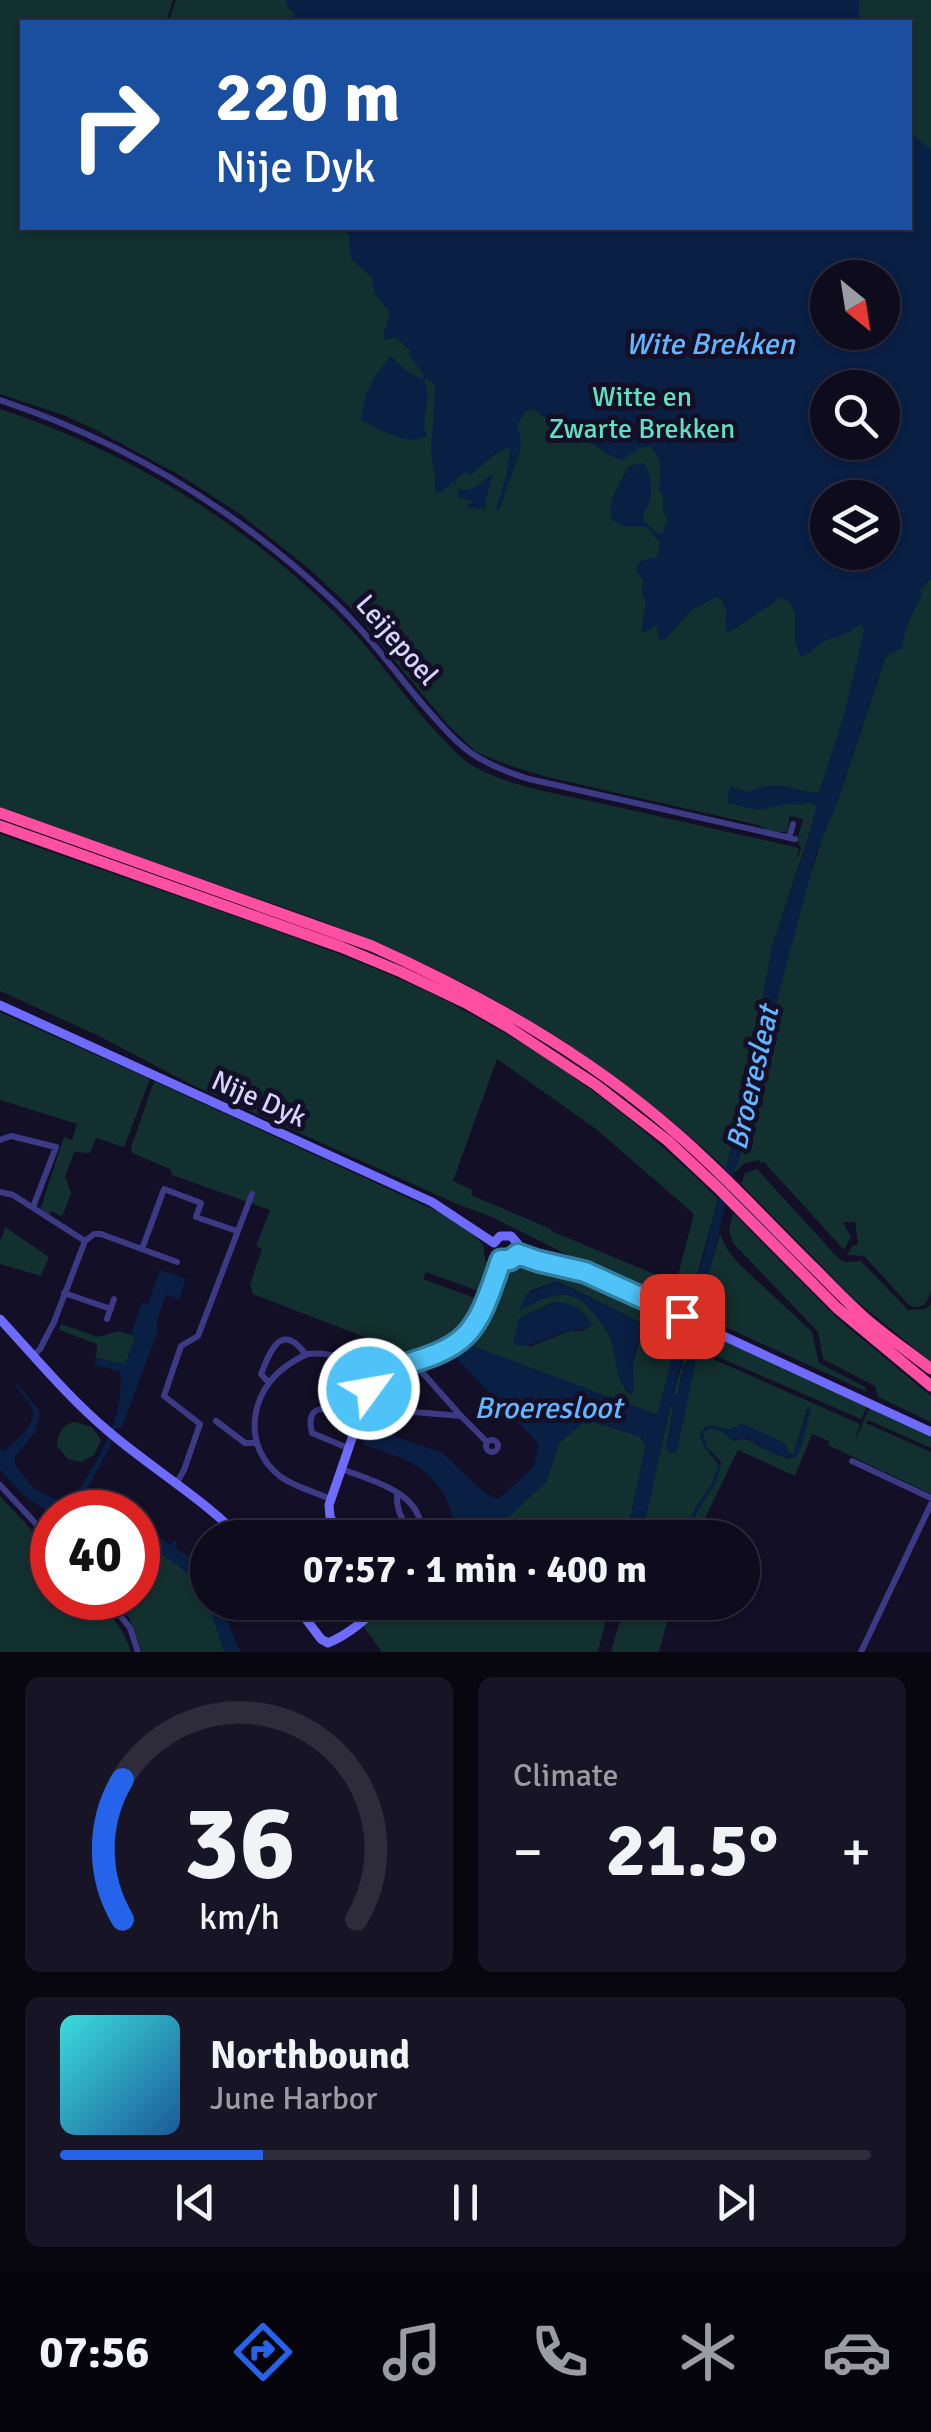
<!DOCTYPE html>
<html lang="en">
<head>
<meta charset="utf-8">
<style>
	body { margin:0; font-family:Signika,sans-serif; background:#171425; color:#f1f3f6; height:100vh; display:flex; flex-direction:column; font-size:38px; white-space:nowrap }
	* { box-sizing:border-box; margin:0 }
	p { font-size:32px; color:#9b9ba3 }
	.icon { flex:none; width:55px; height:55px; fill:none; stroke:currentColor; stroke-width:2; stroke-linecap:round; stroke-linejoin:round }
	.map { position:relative; height:1652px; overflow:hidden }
	.panel { display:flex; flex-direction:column; gap:25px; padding:25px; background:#08060f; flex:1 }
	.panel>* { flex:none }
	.top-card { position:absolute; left:20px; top:20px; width:892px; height:210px; border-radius:0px; box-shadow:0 2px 8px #0004,0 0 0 2px #2e2b3b; background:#1a4fa0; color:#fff; overflow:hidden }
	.needle { width:65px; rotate:150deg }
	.controls { position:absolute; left:810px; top:260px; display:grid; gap:20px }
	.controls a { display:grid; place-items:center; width:90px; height:90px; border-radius:50%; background:#0e0b1c; box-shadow:0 2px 8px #0004,0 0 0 2px #2e2b3b; font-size:50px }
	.speed { position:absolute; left:30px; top:1490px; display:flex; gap:20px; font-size:50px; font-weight:700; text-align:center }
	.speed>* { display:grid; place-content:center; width:130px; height:130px; border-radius:50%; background:#0e0b1c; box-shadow:0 2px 8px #0004,0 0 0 2px #2e2b3b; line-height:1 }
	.speed .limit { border:15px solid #d22; background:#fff; color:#111 }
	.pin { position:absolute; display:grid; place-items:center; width:85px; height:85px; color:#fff; margin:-42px; border-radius:20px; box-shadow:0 5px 15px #0006 }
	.me { position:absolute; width:110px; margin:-55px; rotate:58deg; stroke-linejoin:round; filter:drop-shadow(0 0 8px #0008) }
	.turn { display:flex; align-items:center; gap:35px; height:210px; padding:0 30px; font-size:45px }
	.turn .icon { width:130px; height:130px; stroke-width:2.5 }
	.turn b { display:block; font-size:70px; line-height:85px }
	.big { font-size:75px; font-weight:700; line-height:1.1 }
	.panel .widget { flex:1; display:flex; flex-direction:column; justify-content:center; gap:15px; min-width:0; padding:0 35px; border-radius:15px; background:#171425 }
	.panel .dial { align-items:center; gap:0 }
	.dial svg { height:260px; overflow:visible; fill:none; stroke:#2e2b3b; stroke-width:7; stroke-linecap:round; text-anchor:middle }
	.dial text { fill:#f1f3f6; stroke:none }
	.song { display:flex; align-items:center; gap:30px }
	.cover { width:120px; height:120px; border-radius:15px; background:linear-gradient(135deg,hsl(180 70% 55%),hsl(210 70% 35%)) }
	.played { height:10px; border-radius:5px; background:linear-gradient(90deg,#2563eb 25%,#2e2b3b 25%) }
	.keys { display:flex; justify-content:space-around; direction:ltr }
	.heat { display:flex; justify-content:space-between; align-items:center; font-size:55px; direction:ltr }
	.panel .tiles { flex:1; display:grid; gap:25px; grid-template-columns:1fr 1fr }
	.widget:last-child { grid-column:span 2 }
	.trip { position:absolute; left:190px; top:1520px; width:570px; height:100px; border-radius:50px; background:#0e0b1c; box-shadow:0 2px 8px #0004,0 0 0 2px #2e2b3b; font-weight:700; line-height:100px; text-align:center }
	.tabs { display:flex; height:160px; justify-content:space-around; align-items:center; background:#06040b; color:#9b9ba3 }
	.tabs .icon { width:70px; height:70px }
	.tabs .active { color:#2563eb }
	.tabs b { font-size:45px; color:#f1f3f6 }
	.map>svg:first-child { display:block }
	.green { fill:#12302f; fill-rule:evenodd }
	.water { fill:#0a1f44; fill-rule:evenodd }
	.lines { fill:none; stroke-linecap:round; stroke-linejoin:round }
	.street { stroke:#3d3a85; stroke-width:6 }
	.secondary { stroke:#6f6bff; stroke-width:9 }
	.highway { stroke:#ff4fa3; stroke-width:11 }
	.route-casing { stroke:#337fa1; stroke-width:25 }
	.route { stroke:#4fc3f7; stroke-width:18 }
	.labels { text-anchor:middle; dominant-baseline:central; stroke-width:10; stroke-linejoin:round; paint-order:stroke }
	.park-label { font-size:28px; fill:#5fe0c0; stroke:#130f26 }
	.street-label { font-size:28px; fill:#d9d4ff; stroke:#130f26 }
	.water-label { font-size:30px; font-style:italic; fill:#62b6ff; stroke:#130f26 }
</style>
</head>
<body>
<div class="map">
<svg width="931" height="1652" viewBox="0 0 931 1652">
	<rect width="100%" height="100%" fill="#130f26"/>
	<!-- green -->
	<path class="green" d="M0 0H173L166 22H22V228H910V22H168L176 0H931V1291C928 1301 925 1308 913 1307L908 1304 864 1256 847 1255 852 1246 858 1244 855 1222H843L851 1237 844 1250 764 1162H762V1164L759 1160 745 1163 733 1174 762 1092 771 1036 777 1019 775 1011 779 991 806 888 823 836 811 829 772 947 752 1061 735 1128H730L735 1130 726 1169C643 1091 549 1026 447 975 379 940 308 916 236 891 157 863 79 836 0 808V409C126 450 245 523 339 617 377 654 405 700 442 738 451 747 459 757 470 764 505 786 559 794 600 803 666 818 733 833 799 848L796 861 801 849 797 840 803 819 790 816 787 832H771L758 825 547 777 510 766 476 752 448 725 348 605 307 567 240 514 181 476 98 431 66 416 0 394ZM828 278H882V332H828ZM828 388H882V442H828ZM828 498H882V552H828Z
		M0 834C74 860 149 886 223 912 290 936 357 959 422 989 531 1041 633 1113 718 1199L688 1308 576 1259 492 1217 457 1204 190 1084 99 1036 0 991ZM497 1059 596 1129 694 1214 676 1283 551 1231V1229L471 1195 473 1190 453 1181Z
		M0 1012 150 1079 124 1147 96 1138 90 1153 74 1152 65 1177 71 1193 62 1217 52 1211 49 1215 41 1209V1207L64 1137 72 1140 77 1124 0 1100Z
		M154 1081 456 1220 483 1244 485 1259 494 1272 486 1294 426 1272 423 1279 483 1301 467 1331 448 1346 387 1368 393 1348 253 1294 250 1285 262 1249 256 1246 270 1210 172 1175 170 1169 132 1153 131 1148Z
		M757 1169 840 1260 847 1262 861 1261 908 1310 925 1309 931 1304V1362L853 1298 741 1184 745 1173Z
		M733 1213 837 1318 931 1396V1422L878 1397 875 1386 823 1359 818 1332 733 1243 729 1230Z
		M5 1227 49 1257 41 1276 0 1264V1242Z
		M720 1233 727 1249 737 1262 812 1332 819 1363 865 1387 867 1392 697 1314Z
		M525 1263 576 1274 683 1323 657 1415 464 1343 483 1320 502 1273ZM557 1281 647 1326 643 1329 633 1362 629 1394C614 1376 618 1355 609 1335 606 1328 600 1322 596 1316 572 1283 550 1294 520 1310L530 1291ZM554 1302 592 1326 581 1331H569L529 1347 519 1318Z
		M61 1324 98 1337 118 1331 136 1336 125 1365 96 1358 97 1344 59 1330Z
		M692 1327 868 1405 861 1419 709 1353 706 1356 860 1424 854 1443 870 1406 931 1436V1448L868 1420 866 1423 931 1452V1494L828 1445 829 1441 812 1434 795 1476 738 1450 696 1537H686L698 1510 717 1479 721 1462 706 1446 703 1432 711 1428 726 1432 730 1439 734 1441C749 1435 752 1443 765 1449 772 1453 781 1455 789 1459L800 1450 811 1409H807L794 1454 789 1453 784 1443 742 1424 731 1430 705 1427 700 1436 709 1453 719 1466 712 1484 695 1509 684 1536 641 1538 671 1403 673 1409 666 1448 695 1365 694 1359 690 1358 683 1366 678 1393 673 1396Z
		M586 1420 640 1436 646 1445 626 1537 485 1538 546 1482 559 1443Z
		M75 1422 92 1427 101 1440 94 1455 81 1462 68 1459 57 1446C58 1434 61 1424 75 1422Z
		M0 1496 52 1552V1598H95C111 1615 124 1629 131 1652H0Z
		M138 1544C148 1547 158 1552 167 1558 207 1581 210 1611 225 1652H142L129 1618 111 1598H138Z
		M385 1603H400L414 1619 432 1603H610L598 1652H382L363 1626 380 1613Z
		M625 1603H637L660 1610 662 1614 642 1607V1610L667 1623 659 1652H611Z"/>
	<!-- water -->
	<path class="water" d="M286 0H859V22H292L295 14 287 5Z
		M910 130 917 139 931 149V579L920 590 922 594 906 628 902 648 888 655 885 660 839 798 816 854 776 1004 777 1019 771 1036 762 1092 733 1174 702 1300 686 1339 673 1395 678 1393 683 1366 692 1358 695 1365 677 1451 670 1454 666 1449 673 1409 671 1405 641 1537H626L646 1445 640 1436 586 1420 559 1443 546 1482 485 1538 453 1537C457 1506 437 1475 408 1461 394 1454 378 1450 363 1445L370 1428 443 1453 482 1491 498 1499 530 1471 534 1466 539 1444 451 1353 464 1343 657 1415 674 1351 703 1258 749 1079 772 947 805 849 816 809V805L809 802 803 805 786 804 759 810 727 803 730 788 733 787 748 792C781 778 790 791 819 793L844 714 864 631 862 625H858C848 636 837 635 825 641 816 646 810 653 801 657L795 642V613L789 601 781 598 777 600 730 632 726 631V610L721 599 716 597 690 611 664 641 659 638 656 625 644 633 641 632 646 602 642 594 643 581 637 571V566L641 561 657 557 660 543 646 527 623 526 612 520C606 501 620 483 629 466L644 463C653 476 654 501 643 513L644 521 657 533 662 534 667 520 663 511V495L659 490C661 472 663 460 650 446L638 449 622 460C606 456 582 435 567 426 558 420 562 425 552 421 545 418 538 412 531 409L525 412 517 425 521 439 520 451 499 510 496 509 507 473 510 448C493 451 484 466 470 475L466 472 454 479 458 489C473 492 480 484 490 475L493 476 486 498V511L479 506 481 510 465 506 471 503 476 504 470 500 458 498V490L453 482 441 493H435V478L431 452 435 389 433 383 427 378 424 381C434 402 418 416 427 435 409 449 378 428 361 420 363 395 373 375 391 356L408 372 422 379 424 375 409 355 410 350 395 337 385 340 383 335 390 313 375 294 372 278 351 259 349 236 345 228H910ZM828 278H882V332H828ZM828 388H882V442H828ZM828 498H882V552H828Z
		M160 1270 186 1279 179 1299 166 1295 157 1320V1333L122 1427 115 1429 110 1441 111 1445 81 1500 83 1504 117 1512H52V1514L24 1496 0 1470V1447L3 1451 9 1450 8 1447C19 1438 39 1422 31 1406 27 1399 20 1392 16 1386L17 1384 38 1409 40 1415 35 1432 15 1457V1464L33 1488 70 1506C94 1463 125 1424 120 1372L94 1364 96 1358 125 1364 136 1337 131 1335 142 1302 148 1304Z
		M557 1281 648 1326C640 1333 634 1351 633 1363 632 1375 637 1384 632 1395 610 1374 619 1361 610 1336 607 1329 601 1323 596 1316 572 1283 549 1294 519 1311L526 1294Z
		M555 1302C574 1303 584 1308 592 1326 583 1330 576 1330 566 1332 548 1336 533 1349 515 1345L514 1341 519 1318Z
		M809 1407 811 1409 800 1450 795 1458C778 1458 761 1448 748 1438L731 1440C725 1432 722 1431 711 1428L703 1432 706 1446 721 1466 714 1486 698 1510 686 1537H683L695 1509 712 1484 719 1466C712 1453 699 1447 701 1431L711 1425 731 1430 741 1424 784 1443 788 1453 794 1454Z
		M138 1523 171 1545 175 1540 178 1542 175 1548 199 1563 206 1557 207 1558 208 1602 222 1603C227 1619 232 1636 241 1652H225C209 1610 208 1583 167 1558 158 1552 148 1547 138 1544Z"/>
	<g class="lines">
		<!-- street -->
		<path class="street" d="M0 400C123 441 235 509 330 598 366 631 393 670 425 707 440 724 455 742 474 755 491 766 510 773 529 779L795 839
			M789 838 793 824
			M0 1140 11 1136 56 1147 33 1207
			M0 1192 13 1195 85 1241
			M142 1249 164 1189 201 1203 196 1217 237 1231
			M64 1293 111 1309
			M107 1319 114 1299
			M34 1355 40 1349 54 1322 85 1241 94 1234H101L177 1262
			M413 1362 461 1416 487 1442
			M268 1382 261 1374C270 1352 281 1320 306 1355
			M369 1389 398 1406 414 1412 461 1416
			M216 1421 245 1443H257
			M486 1446a6 6 0 1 1 12 0a6 6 0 1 1-12 0Z
			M348 1448 312 1433C303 1395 339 1412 358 1418
			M852 1461 931 1498
			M342 1469C367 1479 413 1490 420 1521 421 1527 421 1532 421 1538
			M176 1484 184 1470 200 1424 164 1396 181 1346 198 1336 252 1194
			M0 1485 52 1541
			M397 1495C396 1513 405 1527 420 1538
			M331 1499C315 1492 295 1487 281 1477 241 1447 249 1391 288 1365 294 1361 301 1356 308 1354 321 1352 334 1355 347 1359 359 1362 371 1365 382 1373
			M106 1598 130 1628 138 1652
			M861 1652 931 1504"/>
		<!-- secondary -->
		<path class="secondary" d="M0 1005 432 1202 494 1243
			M494 1243 500 1236H511L518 1244V1254
			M518 1254 538 1261 585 1272 931 1432
			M0 1319C35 1357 68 1397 108 1431 151 1468 201 1497 241 1538
			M343 1538 330 1517 329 1505 369 1389 382 1373 389 1369C470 1347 475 1338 501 1260
			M293 1602 321 1639 328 1643C347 1635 368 1619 381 1602"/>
		<!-- highway -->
		<path class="highway" d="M0 813 372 946C481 995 585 1053 675 1132 725 1175 769 1224 816 1270 832 1286 848 1303 865 1318 886 1336 909 1352 931 1369
			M0 826 341 947 401 972 466 1003 508 1027 596 1085 668 1141 718 1188 837 1308 931 1386"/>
	</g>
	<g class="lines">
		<!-- route casing -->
		<g class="route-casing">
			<path id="route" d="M369 1389 382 1374 389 1369C469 1347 475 1338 501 1260H510L518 1254 538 1261 585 1272 682 1316"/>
		</g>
		<!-- route -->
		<use href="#route" class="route"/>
	</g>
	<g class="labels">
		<!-- park labels -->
		<g class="park-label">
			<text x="642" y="397">Witte en<tspan x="642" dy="32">Zwarte Brekken</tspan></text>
		</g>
		<!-- street labels -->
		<g class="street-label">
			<text transform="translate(397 640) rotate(49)">Leijepoel</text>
			<text transform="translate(259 1099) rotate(24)">Nije Dyk</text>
		</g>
		<!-- water labels -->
		<g class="water-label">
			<text x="710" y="344">Wite Brekken</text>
			<text transform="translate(753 1078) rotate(-77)">Broeresleat</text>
			<text x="548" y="1408">Broeresloot</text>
		</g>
	</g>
</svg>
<div class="controls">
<a><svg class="needle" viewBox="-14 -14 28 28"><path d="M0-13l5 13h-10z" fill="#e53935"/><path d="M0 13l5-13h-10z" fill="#9b9ba3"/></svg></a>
<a><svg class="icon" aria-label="search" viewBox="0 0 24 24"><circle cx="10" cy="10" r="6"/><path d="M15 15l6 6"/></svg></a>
<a><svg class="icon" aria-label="layers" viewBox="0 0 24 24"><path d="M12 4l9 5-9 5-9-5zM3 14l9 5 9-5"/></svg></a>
</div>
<div class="speed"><div class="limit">40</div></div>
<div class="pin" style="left:682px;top:1316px;background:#d93025"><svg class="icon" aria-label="arrive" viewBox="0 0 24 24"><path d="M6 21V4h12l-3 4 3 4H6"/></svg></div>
<svg class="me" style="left:369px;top:1389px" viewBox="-20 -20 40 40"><circle r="17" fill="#4fc3f7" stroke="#fff" stroke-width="3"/><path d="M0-11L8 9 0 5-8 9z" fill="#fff"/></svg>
<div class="trip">07:57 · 1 min · 400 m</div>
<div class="top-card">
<div class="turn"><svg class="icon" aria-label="right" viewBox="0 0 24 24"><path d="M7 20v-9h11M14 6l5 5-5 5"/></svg><div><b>220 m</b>Nije Dyk</div></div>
</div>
</div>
<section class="panel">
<div class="tiles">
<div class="widget dial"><svg viewBox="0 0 100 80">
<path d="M14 69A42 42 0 1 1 86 69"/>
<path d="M14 69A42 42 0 0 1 14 26" stroke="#2563eb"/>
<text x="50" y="56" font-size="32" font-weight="700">36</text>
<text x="50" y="72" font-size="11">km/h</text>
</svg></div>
<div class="widget"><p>Climate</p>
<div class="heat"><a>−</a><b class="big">21.5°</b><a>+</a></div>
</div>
<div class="widget">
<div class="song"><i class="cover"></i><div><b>Northbound</b><p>June Harbor</p></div></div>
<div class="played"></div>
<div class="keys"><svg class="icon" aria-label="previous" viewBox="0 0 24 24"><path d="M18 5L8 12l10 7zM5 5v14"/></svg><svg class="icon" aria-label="pause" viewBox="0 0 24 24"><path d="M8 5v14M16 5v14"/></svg><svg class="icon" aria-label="next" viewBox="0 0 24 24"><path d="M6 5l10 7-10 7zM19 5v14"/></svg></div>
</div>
</div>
</section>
<nav class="tabs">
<b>07:56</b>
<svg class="icon active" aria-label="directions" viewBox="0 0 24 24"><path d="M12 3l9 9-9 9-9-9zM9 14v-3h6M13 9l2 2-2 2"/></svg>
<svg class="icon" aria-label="music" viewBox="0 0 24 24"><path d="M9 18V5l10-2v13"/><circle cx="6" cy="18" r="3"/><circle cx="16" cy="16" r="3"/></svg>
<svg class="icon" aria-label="phone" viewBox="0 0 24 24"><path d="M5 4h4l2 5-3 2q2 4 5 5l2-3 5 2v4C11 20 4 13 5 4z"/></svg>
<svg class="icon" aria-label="climate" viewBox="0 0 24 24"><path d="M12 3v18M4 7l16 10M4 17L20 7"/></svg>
<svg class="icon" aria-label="car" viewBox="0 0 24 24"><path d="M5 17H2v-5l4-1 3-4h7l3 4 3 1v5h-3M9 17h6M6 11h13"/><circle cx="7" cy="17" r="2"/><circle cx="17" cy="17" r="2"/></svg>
</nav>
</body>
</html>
